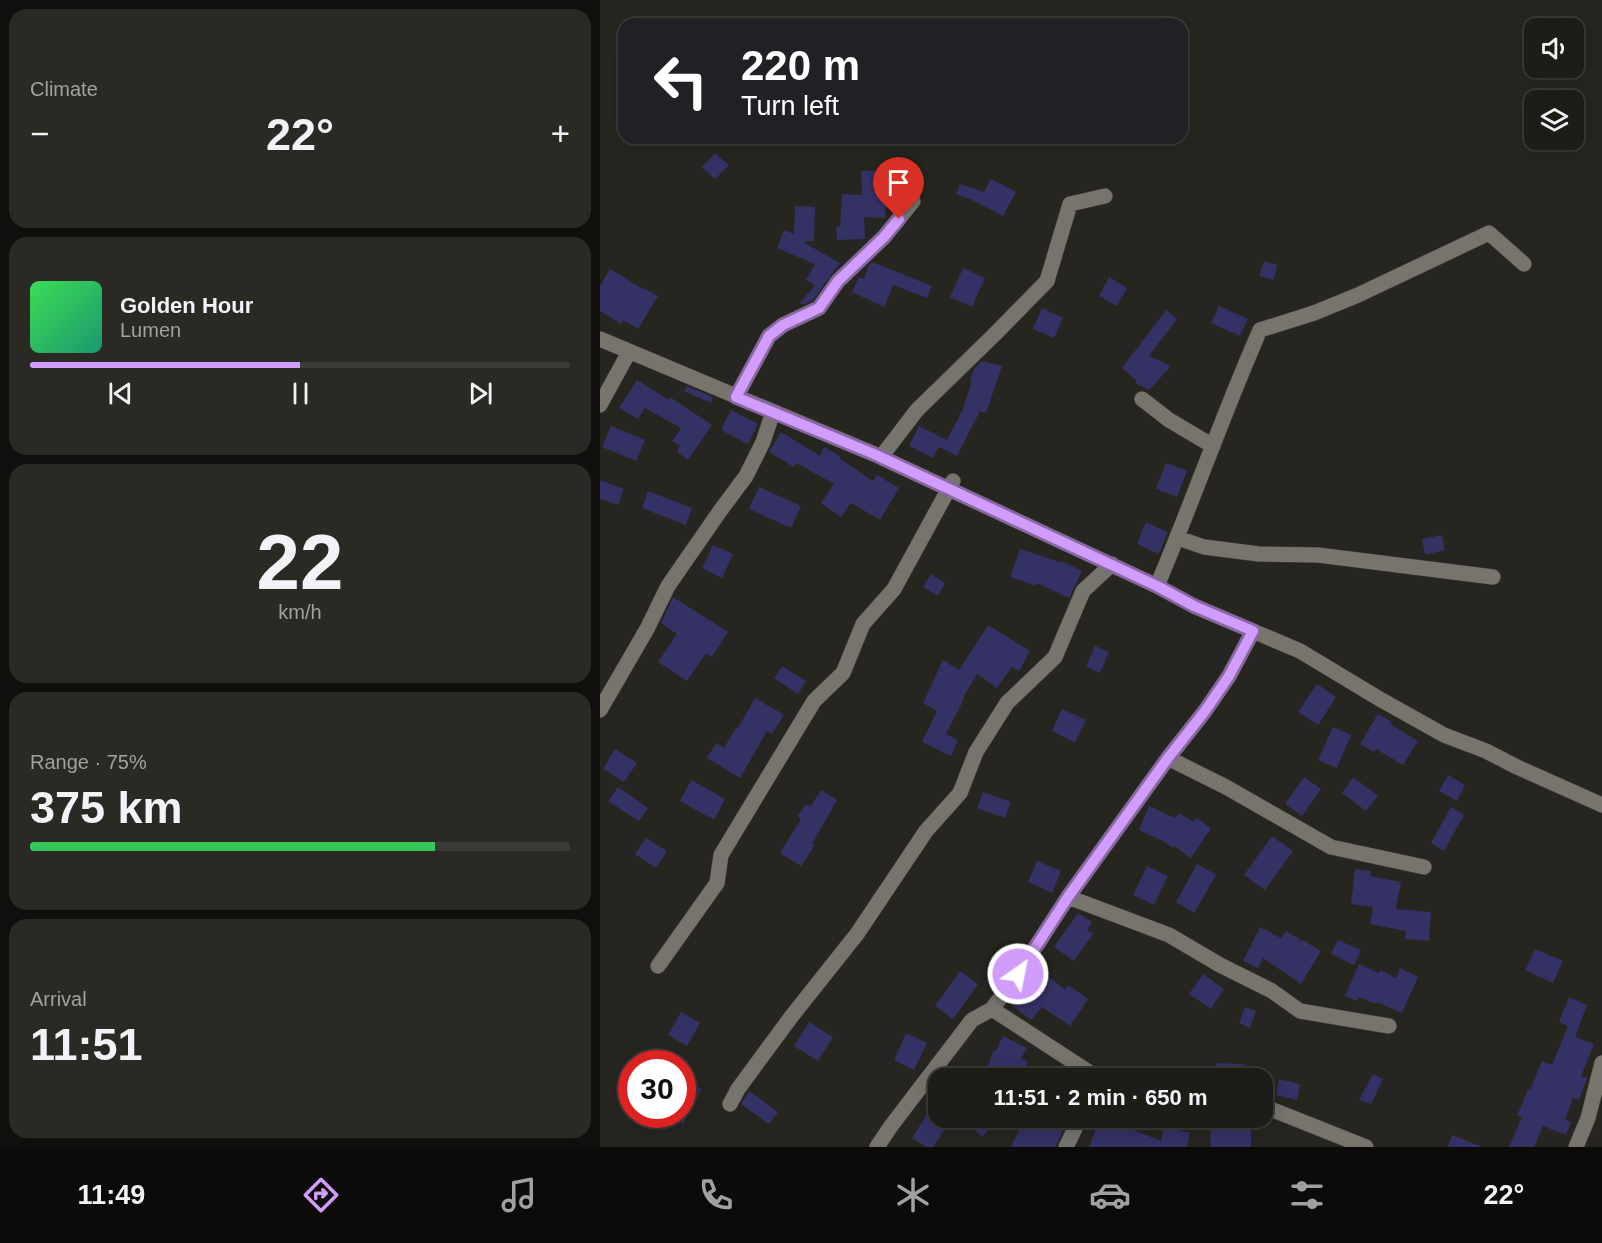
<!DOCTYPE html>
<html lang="en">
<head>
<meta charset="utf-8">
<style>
	body { margin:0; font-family:Helvetica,sans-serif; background:#2a2924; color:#f1f3f6; height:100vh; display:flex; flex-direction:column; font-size:22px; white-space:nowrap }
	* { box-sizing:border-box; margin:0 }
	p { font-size:20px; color:#a0a1a1 }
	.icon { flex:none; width:33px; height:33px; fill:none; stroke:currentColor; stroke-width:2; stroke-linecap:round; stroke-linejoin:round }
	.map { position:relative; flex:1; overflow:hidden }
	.panel { display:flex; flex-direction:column; gap:9px; padding:9px; background:#100f0d; width:600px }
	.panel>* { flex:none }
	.guide { position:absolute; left:18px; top:18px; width:570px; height:126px; border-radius:18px; box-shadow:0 3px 15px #0003,0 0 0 2px #3b3a36; background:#202124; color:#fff; overflow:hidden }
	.buttons { position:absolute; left:924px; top:18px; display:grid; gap:12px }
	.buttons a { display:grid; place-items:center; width:60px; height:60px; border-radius:12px; background:#1d1c17; box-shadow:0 3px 15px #0003,0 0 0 2px #3b3a36; font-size:30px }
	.speed { position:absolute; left:18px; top:1050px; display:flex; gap:12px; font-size:30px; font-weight:700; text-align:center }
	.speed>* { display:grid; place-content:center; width:78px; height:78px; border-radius:50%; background:#1d1c17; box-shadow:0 3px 15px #0003,0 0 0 2px #3b3a36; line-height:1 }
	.speed .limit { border:9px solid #d22; background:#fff; color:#111 }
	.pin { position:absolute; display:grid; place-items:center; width:51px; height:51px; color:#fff; margin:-62px -26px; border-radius:50% 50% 50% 0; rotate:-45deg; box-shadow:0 0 6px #0007 }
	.pin .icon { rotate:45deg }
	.me { position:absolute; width:66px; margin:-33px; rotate:33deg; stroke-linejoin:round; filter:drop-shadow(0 0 4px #0008) }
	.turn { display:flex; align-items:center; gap:21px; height:126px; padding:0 24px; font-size:27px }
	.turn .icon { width:78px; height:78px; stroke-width:2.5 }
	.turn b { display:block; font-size:42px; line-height:51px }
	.big { font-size:45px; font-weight:700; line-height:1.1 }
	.panel .card { flex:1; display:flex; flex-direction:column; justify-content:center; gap:9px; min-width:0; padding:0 21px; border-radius:18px; background:#2a2924 }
	.panel .dial { align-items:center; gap:0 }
	.dial b { font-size:78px; line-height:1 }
	.song { display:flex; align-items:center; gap:18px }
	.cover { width:72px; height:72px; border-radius:9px; background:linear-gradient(135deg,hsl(130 70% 55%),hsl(160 70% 35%)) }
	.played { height:6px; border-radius:3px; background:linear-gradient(90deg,#d19dfd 50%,#3b3a36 50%) }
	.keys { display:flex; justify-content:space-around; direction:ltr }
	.heat { display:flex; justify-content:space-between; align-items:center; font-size:33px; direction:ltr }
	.charge { height:9px; border-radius:4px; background:linear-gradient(90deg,#34c759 75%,#3b3a36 0) }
	.trip { position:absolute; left:328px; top:1068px; width:345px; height:60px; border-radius:18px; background:#1d1c17; box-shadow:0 3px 15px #0003,0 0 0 2px #3b3a36; font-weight:700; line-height:60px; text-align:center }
	.menu { display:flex; height:96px; justify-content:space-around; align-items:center; background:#0c0b09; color:#a0a1a1 }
	.menu .icon { width:42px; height:42px }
	.menu .active { color:#d19dfd }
	.menu b { font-size:27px; color:#f1f3f6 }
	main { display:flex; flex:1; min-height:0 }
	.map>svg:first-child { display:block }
	.building { fill:#343165 }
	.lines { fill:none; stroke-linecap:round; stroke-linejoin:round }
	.minor-casing { stroke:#43413d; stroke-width:16 }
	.minor { stroke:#76746d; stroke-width:15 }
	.route-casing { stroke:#8866a4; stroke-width:15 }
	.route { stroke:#d19dfd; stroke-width:10 }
</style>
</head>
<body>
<main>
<section class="panel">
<div class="card"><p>Climate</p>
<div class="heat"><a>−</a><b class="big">22°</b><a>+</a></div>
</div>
<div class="card">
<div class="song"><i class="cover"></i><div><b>Golden Hour</b><p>Lumen</p></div></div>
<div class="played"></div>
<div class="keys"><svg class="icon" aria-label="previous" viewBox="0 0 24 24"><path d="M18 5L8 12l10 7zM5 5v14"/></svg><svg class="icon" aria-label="pause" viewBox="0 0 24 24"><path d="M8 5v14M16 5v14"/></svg><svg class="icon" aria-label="next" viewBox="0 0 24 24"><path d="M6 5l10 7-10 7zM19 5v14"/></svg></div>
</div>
<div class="card dial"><b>22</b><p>km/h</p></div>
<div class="card"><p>Range · 75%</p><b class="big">375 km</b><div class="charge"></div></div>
<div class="card"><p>Arrival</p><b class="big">11:51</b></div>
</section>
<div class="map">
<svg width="1002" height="1147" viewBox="0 0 1002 1147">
	<rect width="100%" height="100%" fill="#27251f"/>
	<!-- building -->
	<path class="building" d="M115 153 129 165 115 179 102 167Z
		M292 170V192H287L285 218 264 217 265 239 237 240 236 227 240 226 242 194 262 195 261 171Z
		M391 179 416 192 403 216 370 199 356 194 360 184 384 192Z
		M195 206 215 207 214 241 203 242 240 263 213 300 203 305 200 303 215 285 206 280 215 264 177 248 184 230 194 234Z
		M664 261 678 265 673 280 659 276Z
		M272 262 332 286 327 298 293 285 284 307 252 292 259 277 264 279 269 265Z
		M363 268 385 278 372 307 350 297Z
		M10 269 45 290 46 289 58 296 38 329 23 320 21 324 0 311V286Z
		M509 277 527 288 517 306 499 296Z
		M619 306 648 319 640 336 611 323Z
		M442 308 463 318 454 338 433 329Z
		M566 310 577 319 549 356 571 366 549 390 535 383 537 381 522 368Z
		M382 361 402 366 386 413 380 411 357 456 339 447 333 458 309 446 319 426 347 440 363 409 372 381 370 380 374 369Z
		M37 380 69 400 70 397 112 425 88 460 77 452 80 446 72 441 81 428 45 408 38 419 19 408Z
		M87 386 113 397 111 403 84 391Z
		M131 410 158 424 148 444 121 430Z
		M11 426 45 440 36 461 2 447Z
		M181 432 220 456 224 447 240 456 239 458 273 481 277 475 299 488 280 520 251 503 241 517 221 503 234 484 196 463 194 467 169 452Z
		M566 463 587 471 577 497 556 489Z
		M0 480 24 489 18 505 0 499Z
		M159 487 201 506 191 528 149 509Z
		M48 491 92 508 86 525 42 508Z
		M546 522 568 532 559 554 537 544Z
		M842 535 845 550 825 555 822 539Z
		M113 545 133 554 122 578 102 568Z
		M420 549 460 562 461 561 482 571 469 598 437 583 436 586 410 577Z
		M331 574 345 583 338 596 323 587Z
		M73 597 128 632 112 657 106 653 87 681 58 662 77 634 61 623Z
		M388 625 430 651 419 671 412 667 397 688 377 674 363 698 364 699 346 734 358 740 351 756 322 742 337 711 323 703 343 660 359 670Z
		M495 646 509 652 500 673 486 667Z
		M182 666 206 681 198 694 174 678Z
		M717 684 736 697 718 725 698 712Z
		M155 698 184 715 172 734 167 731 140 778 107 758 116 743 124 748 136 728H138Z
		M462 709 486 720 475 743 452 731Z
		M778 714 792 722 790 724 818 741 803 765 776 749 774 752 760 744Z
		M733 727 751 735 737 768 718 760Z
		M15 749 37 763 24 782 3 769Z
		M848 775 865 785 857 801 839 791Z
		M704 777 721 789 702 816 685 804Z
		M753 777 778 796 766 811 742 793Z
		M91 780 125 799 114 820 80 801Z
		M18 787 48 808 39 821 8 801Z
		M221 790 237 800 212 844 215 845 201 866 180 853 201 819 198 816 206 804 210 807Z
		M383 792 411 802 405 818 377 808Z
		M549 806 575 818 579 813 594 822 596 818 611 828 591 858 574 846 573 848 565 842 539 830Z
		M851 807 864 815 844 851 831 843Z
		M672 836 693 851 665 890 644 875Z
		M46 838 67 851 56 868 35 854Z
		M437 861 461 871 452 893 428 882Z
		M597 864 616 875 594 913 576 902Z
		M547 866 568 876 554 905 533 895Z
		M755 869 771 871 770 876 801 882 796 909 831 912 829 941 805 939 806 931 770 924 773 907 751 904Z
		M478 913 492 922 487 930 493 934 474 961 454 947Z
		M660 927 681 938 686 931 702 941 703 940 721 951 701 984 663 958 658 968 643 961Z
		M738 940 761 950 754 965 731 954Z
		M935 949 963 961 953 983 925 970Z
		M759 964 779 973 780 970 796 978 800 968 818 977 802 1013 777 1002 776 1004 759 997 757 1001 745 996Z
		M440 970 465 990 468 985 488 999 470 1026 442 1007 431 1020 412 1005Z
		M360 971 378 984 353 1019 335 1006Z
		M603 974 624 989 611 1009 589 994Z
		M969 997 987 1005 975 1037 994 1044 981 1076 987 1078 979 1100 973 1098 965 1120 971 1122 966 1135 943 1126 934 1147H909L922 1117 917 1116 928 1089 930 1090 942 1061 952 1065 968 1026 959 1022Z
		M645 1007 656 1011 650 1028 639 1023Z
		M81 1012 100 1023 87 1046 68 1035Z
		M209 1022 233 1037 218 1061 194 1046Z
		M306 1033 327 1043 314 1070 294 1060Z
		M403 1036 427 1048 421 1058 428 1062 421 1078H383L394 1050 396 1051Z
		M616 1063 645 1064 644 1078H615Z
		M773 1074 783 1079 771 1104 759 1100Z
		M82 1079 102 1089 91 1107 82 1127Z
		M679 1079 700 1084 697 1100 676 1095Z
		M149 1091 178 1112 169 1124 141 1104Z
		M327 1114 346 1127 333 1147H326L312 1138Z
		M360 1118H400L382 1137Z
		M425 1118H468L456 1147H411Z
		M500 1118H510L522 1122 521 1125 561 1141 564 1127 590 1133 587 1147H489Z
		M611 1128 651 1129V1147H610Z
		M852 1135 880 1146V1147H848Z"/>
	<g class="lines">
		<!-- minor casing -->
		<g class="minor-casing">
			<path id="minor" d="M0 339 274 454 557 586 594 606 700 651 778 698 844 735 886 751 917 767 1002 805
				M136 397 169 336 183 325 219 308 238 281 284 237 313 201
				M542 399 569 420 613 446
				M0 405 29 352
				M281 457 317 410 396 333 447 281 470 204 505 196
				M578 538 604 547 659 554 718 555 893 577
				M557 586C593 501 623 414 660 330L714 313 758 295 889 233 924 264
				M653 631 629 676 605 711 568 758 626 787 731 847 824 867
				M0 710 47 629 68 586 120 511 146 476 163 442 173 412
				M568 758 468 897 569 935 620 965 672 991 700 1011 789 1026
				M468 897 418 974 392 1009 498 1078
				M58 966 117 883 121 855 214 701 243 673 263 624 294 589 353 481
				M130 1104 138 1089 191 1017 257 934 326 831 360 793 376 752 407 703 455 657 483 591 512 564
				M663 1106 766 1147
				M277 1147 291 1126 372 1020 392 1009
				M466 1147 480 1118
				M976 1147 988 1118 1002 1063"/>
		</g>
		<!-- minor -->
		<use href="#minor" class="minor"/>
	</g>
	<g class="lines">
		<!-- route casing -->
		<g class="route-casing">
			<path id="route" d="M299 219 284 237 238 281 219 308 183 325 169 336 136 397 274 454 557 586 594 606 653 631 629 676 605 711 568 758 468 897 418 974"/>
		</g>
		<!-- route -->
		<use href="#route" class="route"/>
	</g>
</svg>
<div class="buttons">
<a><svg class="icon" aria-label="sound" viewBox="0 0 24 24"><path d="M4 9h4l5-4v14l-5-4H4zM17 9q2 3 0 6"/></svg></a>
<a><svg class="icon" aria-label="layers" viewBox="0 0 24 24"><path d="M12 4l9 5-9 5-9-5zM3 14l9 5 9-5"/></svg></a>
</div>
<div class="speed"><div class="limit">30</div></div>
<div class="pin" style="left:299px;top:219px;background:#d93025"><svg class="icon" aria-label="arrive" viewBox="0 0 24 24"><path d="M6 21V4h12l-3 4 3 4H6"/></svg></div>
<svg class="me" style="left:418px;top:974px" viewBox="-20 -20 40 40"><circle r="17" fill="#d19dfd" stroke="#fff" stroke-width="3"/><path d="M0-11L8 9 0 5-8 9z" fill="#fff"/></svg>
<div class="trip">11:51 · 2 min · 650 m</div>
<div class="guide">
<div class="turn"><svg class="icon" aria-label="left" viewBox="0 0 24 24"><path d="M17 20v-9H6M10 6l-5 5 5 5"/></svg><div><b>220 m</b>Turn left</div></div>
</div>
</div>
</main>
<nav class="menu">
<b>11:49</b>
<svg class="icon active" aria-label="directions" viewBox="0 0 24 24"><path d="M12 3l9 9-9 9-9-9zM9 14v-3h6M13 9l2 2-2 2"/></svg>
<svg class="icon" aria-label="music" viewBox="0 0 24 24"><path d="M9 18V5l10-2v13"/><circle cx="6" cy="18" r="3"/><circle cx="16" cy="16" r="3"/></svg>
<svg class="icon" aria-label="phone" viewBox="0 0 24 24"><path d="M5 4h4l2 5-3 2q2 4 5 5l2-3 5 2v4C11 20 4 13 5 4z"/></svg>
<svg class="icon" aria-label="climate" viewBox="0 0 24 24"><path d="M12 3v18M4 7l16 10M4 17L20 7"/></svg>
<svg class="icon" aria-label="car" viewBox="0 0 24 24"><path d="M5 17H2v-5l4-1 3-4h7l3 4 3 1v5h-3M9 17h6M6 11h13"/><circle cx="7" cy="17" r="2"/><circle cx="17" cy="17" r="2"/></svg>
<svg class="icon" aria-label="filters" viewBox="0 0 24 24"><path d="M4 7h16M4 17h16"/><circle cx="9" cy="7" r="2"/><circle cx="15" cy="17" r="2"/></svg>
<b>22°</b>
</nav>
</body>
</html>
